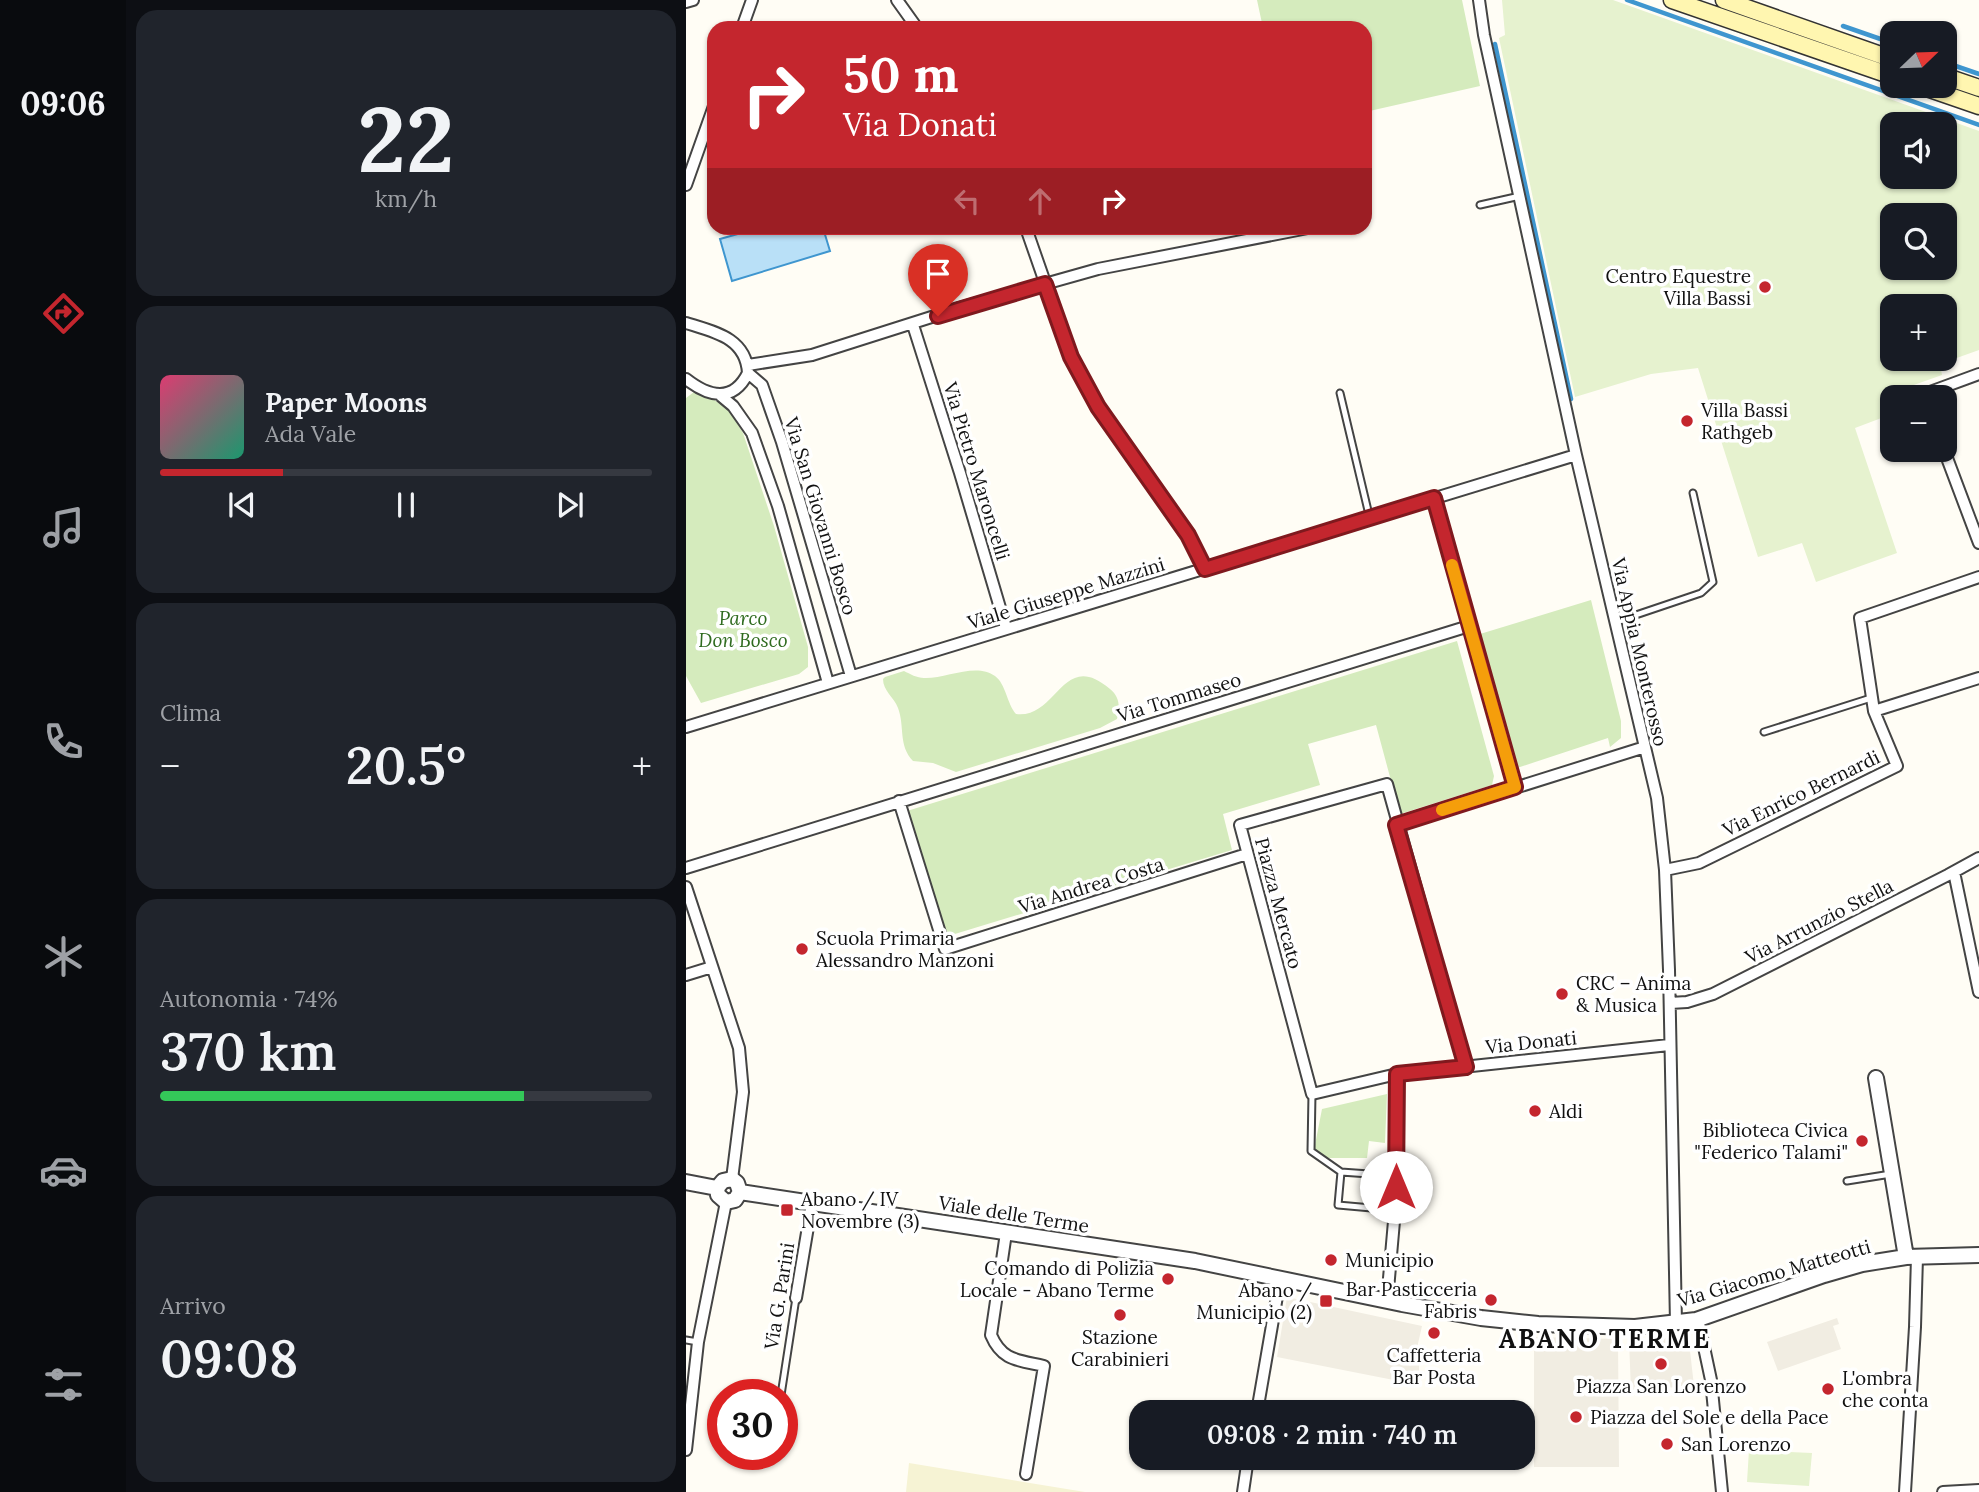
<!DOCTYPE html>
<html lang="it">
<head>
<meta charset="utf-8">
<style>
	body { margin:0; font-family:Lora,serif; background:#20242c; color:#f1f3f6; height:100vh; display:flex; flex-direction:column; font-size:26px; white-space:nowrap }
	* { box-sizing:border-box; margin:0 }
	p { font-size:23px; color:#9ea1a6 }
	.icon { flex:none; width:38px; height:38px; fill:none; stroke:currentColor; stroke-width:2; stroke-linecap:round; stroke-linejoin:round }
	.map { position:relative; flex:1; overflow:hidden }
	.panel { display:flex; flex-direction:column; gap:10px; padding:10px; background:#0d0f14; width:560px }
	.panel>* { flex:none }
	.hud { position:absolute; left:21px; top:21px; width:665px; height:214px; border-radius:21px; box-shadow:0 2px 5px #0004; background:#c4262e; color:#fff; overflow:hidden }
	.needle { width:46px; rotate:67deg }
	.controls { position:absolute; left:1194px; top:21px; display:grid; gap:14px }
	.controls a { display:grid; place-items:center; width:77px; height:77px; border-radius:14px; background:#171b24; box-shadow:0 2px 5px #0004; font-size:35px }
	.speed { position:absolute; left:21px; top:1379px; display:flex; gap:14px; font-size:35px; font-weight:700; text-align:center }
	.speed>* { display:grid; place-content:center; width:91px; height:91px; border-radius:50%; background:#171b24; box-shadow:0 2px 5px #0004; line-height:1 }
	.speed .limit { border:10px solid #d22; background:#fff; color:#111 }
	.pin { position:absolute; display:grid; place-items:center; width:60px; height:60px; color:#fff; margin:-72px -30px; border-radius:50% 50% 50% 0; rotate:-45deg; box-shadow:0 0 7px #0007 }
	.pin .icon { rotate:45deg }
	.me { position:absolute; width:77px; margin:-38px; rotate:0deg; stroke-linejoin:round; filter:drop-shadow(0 0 5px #0008) }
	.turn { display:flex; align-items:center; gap:24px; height:147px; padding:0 21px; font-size:32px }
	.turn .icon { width:91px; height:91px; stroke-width:2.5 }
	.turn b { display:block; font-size:49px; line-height:60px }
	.lanes { display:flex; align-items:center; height:66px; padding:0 21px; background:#0003; justify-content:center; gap:35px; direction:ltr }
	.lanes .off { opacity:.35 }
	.big { font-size:52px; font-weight:600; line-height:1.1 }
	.panel .widget { flex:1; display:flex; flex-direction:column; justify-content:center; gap:10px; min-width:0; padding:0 24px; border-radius:21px; background:#20242c }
	.panel .dial { align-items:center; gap:0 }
	.dial b { font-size:91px; line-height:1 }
	.song { display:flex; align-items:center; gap:21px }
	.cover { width:84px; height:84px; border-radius:10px; background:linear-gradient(135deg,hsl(340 70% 55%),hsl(160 70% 35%)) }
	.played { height:7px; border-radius:4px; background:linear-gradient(90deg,#c4262e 25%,#363941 25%) }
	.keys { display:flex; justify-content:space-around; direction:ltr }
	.heat { display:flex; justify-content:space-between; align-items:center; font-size:38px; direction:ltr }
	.charge { height:10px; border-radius:5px; background:linear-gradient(90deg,#34c759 74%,#363941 0) }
	.trip { position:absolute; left:443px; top:1400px; width:406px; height:70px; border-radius:21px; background:#171b24; box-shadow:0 2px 5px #0004; font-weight:600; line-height:70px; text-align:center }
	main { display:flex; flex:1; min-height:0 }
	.menu { display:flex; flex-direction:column; width:126px; justify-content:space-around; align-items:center; background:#090b0e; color:#9ea1a6 }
	.menu .icon { width:49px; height:49px }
	.menu .current { color:#c4262e }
	.menu b { font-size:32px; color:#f1f3f6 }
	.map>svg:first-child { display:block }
	.farmland { fill:#f6f3d4 }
	.green { fill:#d5ebbd }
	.pitch { fill:#e6f2cf; fill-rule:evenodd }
	.plaza { fill:#f1ede2 }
	.water { fill:#b9e0f7; stroke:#3f96cf; stroke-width:2 }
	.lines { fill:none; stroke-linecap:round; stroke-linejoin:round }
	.stream { stroke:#3f96cf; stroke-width:4.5 }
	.service-casing { stroke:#444; stroke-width:9 }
	.minor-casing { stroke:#444; stroke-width:14 }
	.tertiary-casing { stroke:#444; stroke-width:18 }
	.secondary-casing { stroke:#333; stroke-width:19 }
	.service { stroke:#fff; stroke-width:5 }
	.minor { stroke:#fff; stroke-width:10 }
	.tertiary { stroke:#fff; stroke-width:14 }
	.secondary { stroke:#fff6b0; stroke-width:16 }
	.route-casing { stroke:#7f191e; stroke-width:18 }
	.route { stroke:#c4262e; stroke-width:12 }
	.slow { stroke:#f59e0b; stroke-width:12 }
	.poi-dot { fill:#c4262e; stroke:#fff; stroke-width:2.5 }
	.labels { text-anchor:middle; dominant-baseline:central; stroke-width:7; stroke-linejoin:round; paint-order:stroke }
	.poi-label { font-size:19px; fill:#111; stroke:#fff; text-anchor:start }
	.street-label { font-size:19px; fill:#111; stroke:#fff }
	.park-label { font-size:19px; font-style:italic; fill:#2f6b1f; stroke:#fff }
	.district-label { font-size:26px; font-weight:bold; letter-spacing:2px; fill:#111; stroke:#fff }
</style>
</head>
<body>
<main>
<nav class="menu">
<b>09:06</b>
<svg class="icon current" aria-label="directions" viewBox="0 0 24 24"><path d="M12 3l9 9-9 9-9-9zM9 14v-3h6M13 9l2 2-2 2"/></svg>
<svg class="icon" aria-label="music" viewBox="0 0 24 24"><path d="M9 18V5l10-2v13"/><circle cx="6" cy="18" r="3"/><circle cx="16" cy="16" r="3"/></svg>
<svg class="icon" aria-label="phone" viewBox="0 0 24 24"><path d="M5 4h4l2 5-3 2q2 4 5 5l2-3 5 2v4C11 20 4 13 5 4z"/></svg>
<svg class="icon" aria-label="climate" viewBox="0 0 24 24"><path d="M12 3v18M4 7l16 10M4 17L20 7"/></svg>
<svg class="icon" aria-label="car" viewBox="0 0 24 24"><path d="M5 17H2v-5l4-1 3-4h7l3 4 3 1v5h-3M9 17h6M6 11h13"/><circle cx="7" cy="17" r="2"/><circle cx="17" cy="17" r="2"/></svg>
<svg class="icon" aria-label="filters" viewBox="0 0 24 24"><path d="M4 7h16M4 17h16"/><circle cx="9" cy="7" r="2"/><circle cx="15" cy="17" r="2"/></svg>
</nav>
<section class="panel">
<div class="widget dial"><b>22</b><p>km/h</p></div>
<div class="widget">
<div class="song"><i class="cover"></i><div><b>Paper Moons</b><p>Ada Vale</p></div></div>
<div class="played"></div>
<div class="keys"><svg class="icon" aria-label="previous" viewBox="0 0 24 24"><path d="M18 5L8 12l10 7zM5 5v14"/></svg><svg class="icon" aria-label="pause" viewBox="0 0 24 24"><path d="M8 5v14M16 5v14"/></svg><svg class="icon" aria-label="next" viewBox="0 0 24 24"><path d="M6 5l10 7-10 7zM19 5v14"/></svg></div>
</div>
<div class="widget"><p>Clima</p>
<div class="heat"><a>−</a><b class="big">20.5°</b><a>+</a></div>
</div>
<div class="widget"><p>Autonomia · 74%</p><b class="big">370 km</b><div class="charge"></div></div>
<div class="widget"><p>Arrivo</p><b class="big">09:08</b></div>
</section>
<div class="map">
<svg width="1293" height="1492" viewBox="0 0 1293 1492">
	<rect width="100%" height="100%" fill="#fffdf5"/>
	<!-- farmland -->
	<path class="farmland" d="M223 1463 399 1492H220Z"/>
	<!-- green -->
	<path class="green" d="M571 0H776L794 86 679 112V28H577Z
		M8 392 27 399 44 411 57 433 88 526 122 647V667L113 674 15 703 0 676V398Z
		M905 600 935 721V738L924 747 922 738 831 768 794 634Z
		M771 641 808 776 806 785 714 814 690 725 622 744 634 785 537 814 546 850 259 937 221 811Z
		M218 671C224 674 231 678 238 678 259 679 290 662 309 676 320 684 321 704 330 714 372 719 376 648 424 689 434 697 434 707 431 719L414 728 270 772 247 763 227 761C212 745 219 727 212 708 208 697 197 691 197 679L199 677Z
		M701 1094 699 1143 683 1141 681 1158H639L628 1150 636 1109Z"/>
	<!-- pitch -->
	<path class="pitch" d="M816 0H927L1293 131V350L1254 364 1256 375 1225 386 1223 393 1215 397H1206V414L1169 428 1211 553 1130 582 1116 543 1072 557 1012 368 965 374 889 397 813 38 819 35ZM1206 124H1258V177H1206ZM1206 215H1258V268H1206ZM1206 306H1258V359H1206Z
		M1063 1450 1126 1453 1123 1486 1061 1482Z"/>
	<!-- plaza -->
	<path class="plaza" d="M601 1297 736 1326 728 1361 733 1363V1385L591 1357Z
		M1151 1318 1153 1324 1147 1326 1155 1349 1092 1371 1081 1342Z
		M848 1337 932 1339 933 1467H848Z
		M992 1337 1003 1342 1008 1386 945 1390 943 1341Z"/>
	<!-- water -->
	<path class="water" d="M73 228H137L144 251 46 281 34 239Z"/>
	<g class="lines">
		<!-- stream -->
		<path class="stream" d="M941 0 1293 125
			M1157 26 1206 43
			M809 44 885 399
			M1258 62 1293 74"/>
		<!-- service casing -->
		<g class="service-casing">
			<path id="service" d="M794 205 834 196
				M654 393 684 519
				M929 622 1015 593 1027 582 1007 493
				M1078 732 1185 698
				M626 1094 625 1151 655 1172
				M1161 1181 1205 1174
				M708 1210 652 1205 655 1172 711 1176
				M0 1340 12 1342
				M95 1395 110 1298"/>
		</g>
		<!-- minor casing -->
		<g class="minor-casing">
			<path id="minor" d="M211 0 231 28
				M793 0 798 35 890 455 971 798 979 870 983 970 990 1323
				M0 2 7 0
				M56 28 66 0
				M0 185 28 106
				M340 228 385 357 412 407 502 535 519 569
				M0 323C29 332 60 338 62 373 47 403 23 397 0 379
				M227 325 274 473 320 628
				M62 365 126 355 277 307 412 269 622 228
				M62 373 76 385 96 442 165 676
				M35 396 47 406 66 433 92 506 142 683
				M1240 397 1244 392 1293 374
				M1258 450 1293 543
				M748 498 829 787
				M1188 711 1293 678
				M0 727 890 455
				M213 801 259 949 561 854
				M711 825 959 747
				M0 868 783 626
				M979 870 1013 863 1211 766 1188 711 1174 618 1293 577
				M1268 872 1293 992
				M0 887 53 1048 57 1092 46 1179
				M0 975 26 967
				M984 1003 1001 1002 1027 994 1262 875 1293 858
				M780 1067 701 784 554 825 626 1094 711 1074 739 1071 983 1045
				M320 1233 305 1335C316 1361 332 1360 358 1366L340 1474
				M110 1298 126 1203
				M701 1301 711 1187V1074
				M1012 1319 1025 1380 1036 1492
				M571 1412 594 1279
				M0 1450 12 1342 40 1202
				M557 1492 562 1458
				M1219 1492 1229 1327 1231 1257
				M1257 1492 1293 1490"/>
		</g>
		<!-- tertiary casing -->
		<g class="tertiary-casing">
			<path id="tertiary" d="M1190 1078 1220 1257
				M0 1182 31 1188
				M31 1188 32 1195 40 1202 49 1200 54 1192
				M31 1188 37 1181 46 1179 51 1183 54 1192
				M54 1192 509 1261 716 1304 795 1318 852 1324 949 1327 1010 1320 1138 1275 1176 1264 1220 1257 1293 1255"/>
		</g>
		<!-- secondary casing -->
		<g class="secondary-casing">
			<path id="secondary" d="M986 0 1206 76
				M1038 0 1206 59
				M1258 76 1293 88
				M1235 86 1293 106"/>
		</g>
		<!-- service -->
		<use href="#service" class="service"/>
		<!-- minor -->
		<use href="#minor" class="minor"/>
		<!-- tertiary -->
		<use href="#tertiary" class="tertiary"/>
		<!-- secondary -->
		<use href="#secondary" class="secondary"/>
	</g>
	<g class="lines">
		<!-- route casing -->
		<g class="route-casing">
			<path id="route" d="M252 316 359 284 385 357 412 407 502 535 519 569 748 498 829 787 710 825 780 1067 711 1074 710 1187"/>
		</g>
		<!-- route -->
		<use href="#route" class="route"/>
		<!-- slow -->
		<path class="slow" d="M756 810 829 787 766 565"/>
	</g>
	<!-- markers -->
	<g class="poi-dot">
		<circle cx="1079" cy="287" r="7"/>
		<circle cx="1001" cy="421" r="7"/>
		<circle cx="116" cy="949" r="7"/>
		<circle cx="876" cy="994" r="7"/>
		<circle cx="849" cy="1111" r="7"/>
		<circle cx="1176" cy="1141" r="7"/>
		<rect x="94" y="1203" width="14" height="14" rx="3.5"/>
		<circle cx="645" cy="1260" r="7"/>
		<circle cx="482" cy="1279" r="7"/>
		<circle cx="805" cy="1300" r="7"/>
		<rect x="633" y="1294" width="14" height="14" rx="3.5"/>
		<circle cx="434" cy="1315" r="7"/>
		<circle cx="748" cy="1333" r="7"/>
		<circle cx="975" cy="1364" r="7"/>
		<circle cx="1142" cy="1389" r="7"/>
		<circle cx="890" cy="1417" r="7"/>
		<circle cx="981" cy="1444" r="7"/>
	</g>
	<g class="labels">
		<!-- poi labels -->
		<g class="poi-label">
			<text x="1065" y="276" text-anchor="end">Centro Equestre<tspan x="1065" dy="22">Villa Bassi</tspan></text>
			<text x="1015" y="410">Villa Bassi<tspan x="1015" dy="22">Rathgeb</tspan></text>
			<text x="130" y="938">Scuola Primaria<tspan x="130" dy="22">Alessandro Manzoni</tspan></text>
			<text x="890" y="983">CRC – Anima<tspan x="890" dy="22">&amp; Musica</tspan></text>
			<text x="863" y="1111">Aldi</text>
			<text x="1162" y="1130" text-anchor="end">Biblioteca Civica<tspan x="1162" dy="22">"Federico Talami"</tspan></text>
			<text x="115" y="1199">Abano / IV<tspan x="115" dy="22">Novembre (3)</tspan></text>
			<text x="659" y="1260">Municipio</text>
			<text x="468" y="1268" text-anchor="end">Comando di Polizia<tspan x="468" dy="22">Locale - Abano Terme</tspan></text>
			<text x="791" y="1289" text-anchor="end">Bar Pasticceria<tspan x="791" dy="22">Fabris</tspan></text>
			<text x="626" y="1290" text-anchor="end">Abano /<tspan x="626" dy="22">Municipio (2)</tspan></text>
			<text x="434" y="1337" text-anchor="middle">Stazione<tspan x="434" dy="22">Carabinieri</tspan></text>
			<text x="748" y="1355" text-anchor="middle">Caffetteria<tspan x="748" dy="22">Bar Posta</tspan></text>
			<text x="1156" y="1378">L'ombra<tspan x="1156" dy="22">che conta</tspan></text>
			<text x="975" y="1386" text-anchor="middle">Piazza San Lorenzo</text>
			<text x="904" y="1417">Piazza del Sole e della Pace</text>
			<text x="995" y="1444">San Lorenzo</text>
		</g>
		<!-- street labels -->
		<g class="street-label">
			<text transform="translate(291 471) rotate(73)">Via Pietro Maroncelli</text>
			<text transform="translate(135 516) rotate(73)">Via San Giovanni Bosco</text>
			<text transform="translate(380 593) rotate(-17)">Viale Giuseppe Mazzini</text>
			<text transform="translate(954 652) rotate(77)">Via Appia Monterosso</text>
			<text transform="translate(493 697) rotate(-17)">Via Tommaseo</text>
			<text transform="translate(1115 793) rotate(-26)">Via Enrico Bernardi</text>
			<text transform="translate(405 885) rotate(-17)">Via Andrea Costa</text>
			<text transform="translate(593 903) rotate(75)">Piazza Mercato</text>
			<text transform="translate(1133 921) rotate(-27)">Via Arrunzio Stella</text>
			<text transform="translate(845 1042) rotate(-6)">Via Donati</text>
			<text transform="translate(328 1214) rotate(9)">Viale delle Terme</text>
			<text transform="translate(1088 1273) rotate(-16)">Via Giacomo Matteotti</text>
			<text transform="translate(93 1296) rotate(-81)">Via G. Parini</text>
		</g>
		<!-- park labels -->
		<g class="park-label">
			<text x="57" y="618">Parco<tspan x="57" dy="22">Don Bosco</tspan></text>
		</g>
		<!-- district labels -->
		<g class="district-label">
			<text x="919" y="1338">ABANO TERME</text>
		</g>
	</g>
</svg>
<div class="controls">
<a><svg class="needle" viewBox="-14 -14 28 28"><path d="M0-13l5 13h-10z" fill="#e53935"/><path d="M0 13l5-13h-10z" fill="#9ea1a6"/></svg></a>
<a><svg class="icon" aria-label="sound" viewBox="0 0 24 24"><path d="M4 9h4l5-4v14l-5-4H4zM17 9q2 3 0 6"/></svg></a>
<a><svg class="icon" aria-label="search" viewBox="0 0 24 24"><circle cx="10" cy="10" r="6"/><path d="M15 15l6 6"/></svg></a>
<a>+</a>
<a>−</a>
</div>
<div class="speed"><div class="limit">30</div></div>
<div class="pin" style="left:252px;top:316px;background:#d93025"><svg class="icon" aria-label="arrive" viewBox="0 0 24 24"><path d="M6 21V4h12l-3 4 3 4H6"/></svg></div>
<svg class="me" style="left:710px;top:1187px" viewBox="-20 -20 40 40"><circle r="19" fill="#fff"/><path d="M0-13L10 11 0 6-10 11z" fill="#c4262e"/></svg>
<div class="trip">09:08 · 2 min · 740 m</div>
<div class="hud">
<div class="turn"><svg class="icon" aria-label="right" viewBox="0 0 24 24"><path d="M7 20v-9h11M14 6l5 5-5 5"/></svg><div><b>50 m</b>Via Donati</div></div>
<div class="lanes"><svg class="icon off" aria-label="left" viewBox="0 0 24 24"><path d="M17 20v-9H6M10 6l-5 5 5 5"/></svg><svg class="icon off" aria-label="ahead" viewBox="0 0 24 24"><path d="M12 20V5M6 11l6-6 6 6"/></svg><svg class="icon" aria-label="right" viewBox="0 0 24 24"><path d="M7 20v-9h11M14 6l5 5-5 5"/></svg></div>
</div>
</div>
</main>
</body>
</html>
